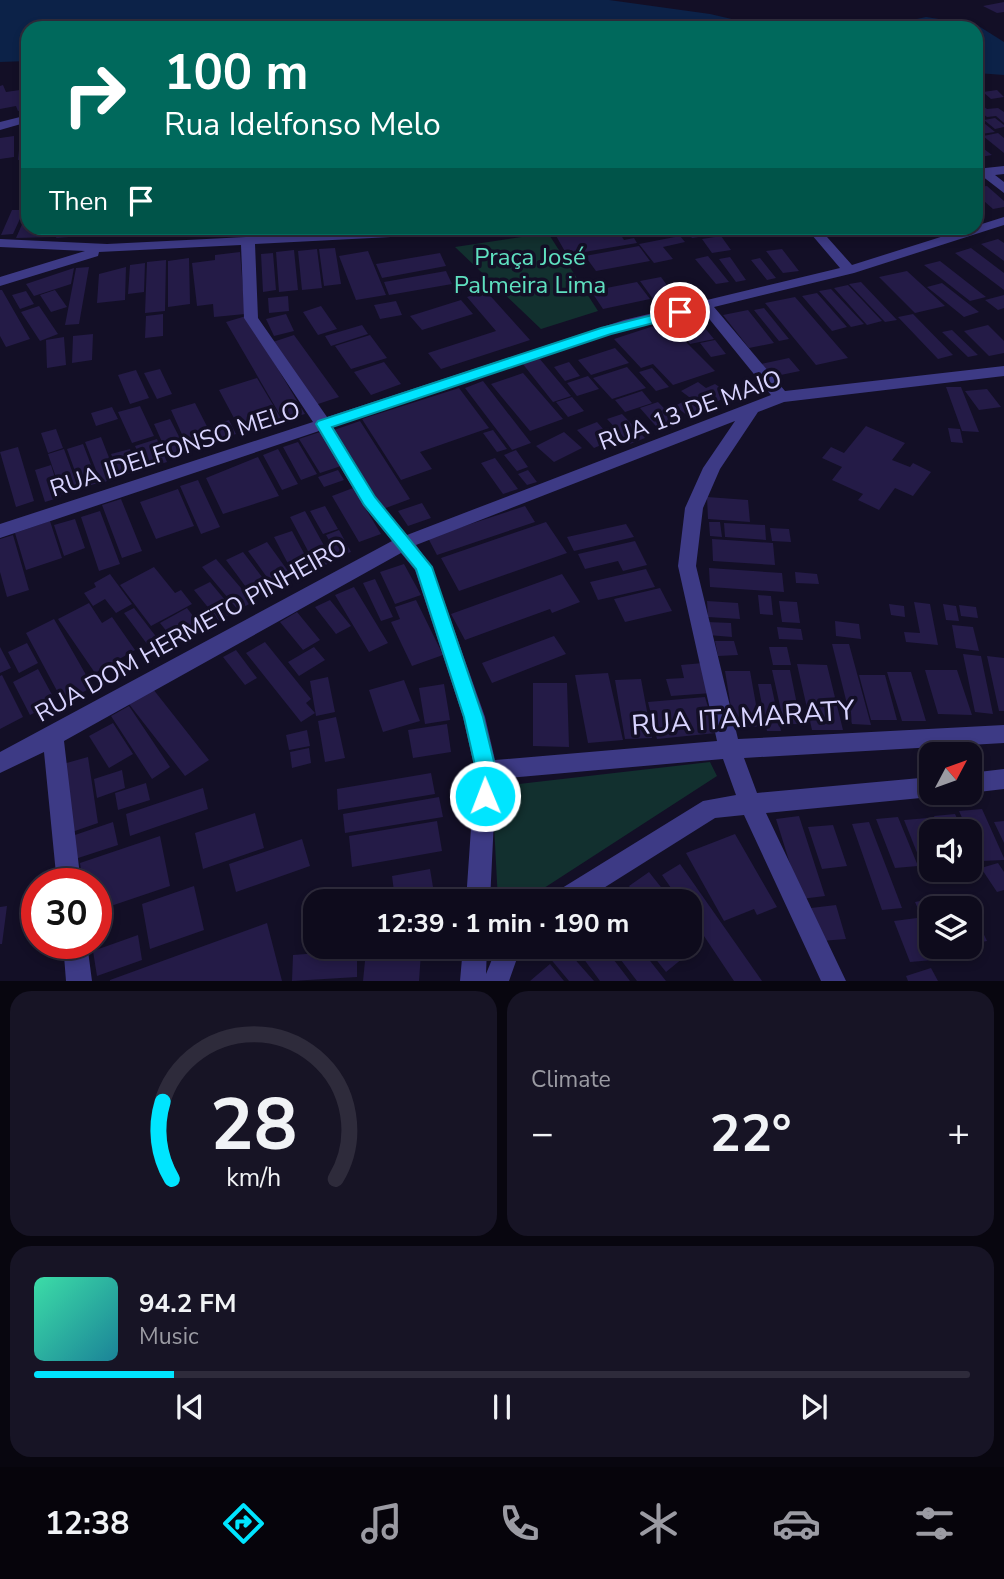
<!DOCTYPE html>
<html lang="en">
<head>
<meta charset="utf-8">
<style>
	body { margin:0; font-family:"Nunito Sans",sans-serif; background:#171425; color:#f1f3f6; height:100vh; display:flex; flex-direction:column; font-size:26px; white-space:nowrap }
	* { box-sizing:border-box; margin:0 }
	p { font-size:23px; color:#9b9ba3 }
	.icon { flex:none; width:38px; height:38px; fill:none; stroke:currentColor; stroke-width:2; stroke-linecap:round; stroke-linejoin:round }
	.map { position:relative; height:981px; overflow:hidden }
	.drawer { display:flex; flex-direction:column; gap:10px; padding:10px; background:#08060f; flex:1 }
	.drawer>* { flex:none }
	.guide { position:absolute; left:21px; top:21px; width:962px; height:214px; border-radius:21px; box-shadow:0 4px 10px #0003,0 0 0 2px #2e2b3b; background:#00695c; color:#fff; overflow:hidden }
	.needle { width:46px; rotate:49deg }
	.tools { position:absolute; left:919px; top:742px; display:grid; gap:14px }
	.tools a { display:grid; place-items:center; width:63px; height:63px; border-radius:14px; background:#0e0b1c; box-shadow:0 4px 10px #0003,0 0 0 2px #2e2b3b; font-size:35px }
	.speed { position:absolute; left:21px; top:868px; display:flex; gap:14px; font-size:35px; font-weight:700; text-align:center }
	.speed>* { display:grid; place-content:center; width:91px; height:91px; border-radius:50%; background:#0e0b1c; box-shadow:0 4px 10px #0003,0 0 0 2px #2e2b3b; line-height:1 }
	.speed .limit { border:10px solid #d22; background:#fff; color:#111 }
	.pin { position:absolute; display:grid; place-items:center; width:60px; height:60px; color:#fff; margin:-30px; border:4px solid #fff; border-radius:50%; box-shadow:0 2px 7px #0007 }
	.me { position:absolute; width:77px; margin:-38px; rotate:359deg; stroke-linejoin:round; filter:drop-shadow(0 0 5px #0008) }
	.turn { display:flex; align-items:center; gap:24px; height:147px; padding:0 28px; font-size:32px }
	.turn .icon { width:91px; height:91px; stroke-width:2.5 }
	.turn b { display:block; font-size:49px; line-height:60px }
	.then { display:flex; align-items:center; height:66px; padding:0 28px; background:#0003; gap:14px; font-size:26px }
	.big { font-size:52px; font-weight:700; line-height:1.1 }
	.drawer .card { flex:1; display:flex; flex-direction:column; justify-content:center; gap:10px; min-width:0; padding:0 24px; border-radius:21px; background:#171425 }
	.drawer .dial { align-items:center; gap:0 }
	.dial svg { height:182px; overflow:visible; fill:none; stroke:#2e2b3b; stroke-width:7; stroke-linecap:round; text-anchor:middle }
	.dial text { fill:#f1f3f6; stroke:none }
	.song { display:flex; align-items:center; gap:21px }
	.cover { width:84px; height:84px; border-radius:10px; background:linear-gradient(135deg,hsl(160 70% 55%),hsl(190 70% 35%)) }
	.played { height:7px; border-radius:4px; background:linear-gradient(90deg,#00e5ff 15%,#2e2b3b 15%) }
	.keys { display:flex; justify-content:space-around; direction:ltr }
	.heat { display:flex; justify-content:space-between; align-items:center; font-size:38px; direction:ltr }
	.drawer .tiles { flex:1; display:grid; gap:10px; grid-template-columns:1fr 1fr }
	.card:last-child { grid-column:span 2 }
	.trip { position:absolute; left:303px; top:889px; width:399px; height:70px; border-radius:21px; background:#0e0b1c; box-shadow:0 4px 10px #0003,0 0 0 2px #2e2b3b; font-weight:700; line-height:70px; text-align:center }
	.tabs { display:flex; height:112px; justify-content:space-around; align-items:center; background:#06040b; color:#9b9ba3 }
	.tabs .icon { width:49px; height:49px }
	.tabs .on { color:#00e5ff }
	.tabs b { font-size:32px; color:#f1f3f6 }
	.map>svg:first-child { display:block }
	.green { fill:#12302f }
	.water { fill:#0c2248 }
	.building { fill:#241b47 }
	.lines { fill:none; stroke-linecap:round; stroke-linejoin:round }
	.street { fill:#3d3a85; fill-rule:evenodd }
	.route { fill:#00e5ff; stroke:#0095a6; stroke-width:2 }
	.labels { text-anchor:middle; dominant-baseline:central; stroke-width:7; stroke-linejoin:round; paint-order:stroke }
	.park-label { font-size:24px; fill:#5fe0c0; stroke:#130f26 }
	.street-label { font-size:24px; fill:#d9d4ff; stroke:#130f26 }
	.near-street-label { font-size:28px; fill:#d9d4ff; stroke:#130f26 }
</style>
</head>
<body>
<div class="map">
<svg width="1004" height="981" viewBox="0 0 1004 981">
	<rect width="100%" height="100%" fill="#130f26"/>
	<!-- green -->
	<path class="green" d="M548 233 598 311 541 329 455 247Z
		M710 762 717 776 524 901H498L492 787Z"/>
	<!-- water -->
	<path class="water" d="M0 0H609L710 14 771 28H28V61L0 62Z
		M926 17 977 25 1004 42V75L977 73 976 28H876Z"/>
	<!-- building -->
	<path class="building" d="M1004 2V12L997 13 983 6Z
		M3 85 6 92 20 90 28 109 18 111 16 106 0 109V86Z
		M997 90 1004 97 991 99 983 92Z
		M976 101 987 109 998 108 1004 112V123L996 116 987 117 976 109Z
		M995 118 1004 125V127L995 129 984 120Z
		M976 119H979L995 132 981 134 976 131Z
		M998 133 1004 138V153L983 136Z
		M14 136V157L0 159V138Z
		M28 139V158L18 160 20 140Z
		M976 143 992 155 980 157 976 154Z
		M987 186 1004 201V207L993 209 976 194V187Z
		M12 210H24L13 234 1 235Z
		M28 211V228H57L53 237 16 238Z
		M60 228H72L69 237 56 238Z
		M168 228H203L201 233H166Z
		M601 228H626L629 231 619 232 624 240 634 238 637 243 567 255 555 234Z
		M684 228H722L726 233 692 238Z
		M680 236 685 242 663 247 673 259 654 263 639 244Z
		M721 236 731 250 712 253 702 239Z
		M998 239 1004 243V261L981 244Z
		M639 246 650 261 596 271 585 256Z
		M335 248 341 284 324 286 319 249Z
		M971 248 1004 273V290L955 253Z
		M317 249 322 288 302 290 298 251Z
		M782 249 799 271 783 273 766 251Z
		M294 250 298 290 279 292 276 252Z
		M368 251 386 295 356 300 339 256Z
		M240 252 245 314 214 317 213 304 197 306 192 263 215 260V255Z
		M273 253 276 290 263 292 261 254Z
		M440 253 446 266 382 278 376 264Z
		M708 256 729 282 716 284 695 259Z
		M730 257 746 280 736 282 719 259Z
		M189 258 190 304 168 307V261Z
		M760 258 776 278 767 280 751 260Z
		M166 260 165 311 145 313 147 262Z
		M940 261 986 297 970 301 924 265Z
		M145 263 144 292 128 294 130 265Z
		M89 267 79 324 65 325 76 268Z
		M126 267 125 300 97 303 99 274Z
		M74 268 71 284 34 296 26 284Z
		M446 271 452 284 389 295 384 282Z
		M907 271 945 306 915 313 879 277Z
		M661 277 674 295 653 299 640 281Z
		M637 282 650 299 603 309 591 291Z
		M861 282 897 320 885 322 849 284Z
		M942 283 979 312 964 317 927 287Z
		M848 285 882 321 867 325 834 288Z
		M831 289 864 324 851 327 819 291Z
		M0 290H2L30 339 6 347 0 336Z
		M55 290 67 307 51 312 40 295Z
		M26 291 34 304 20 309 12 295Z
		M486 291 530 340 441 369 428 353 496 331 467 297Z
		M817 293 847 327 832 331 802 296Z
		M1004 295V308L998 310 985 300Z
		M288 296 289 311 269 313 268 298Z
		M795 297 848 358 816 365 765 303Z
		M461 300 473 314 422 330 410 316Z
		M396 301 402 315 380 319 374 305Z
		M39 306 58 334 40 341 21 312Z
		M321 306 337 329 318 335 303 312Z
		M764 308 789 339 779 341 754 310Z
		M748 310 774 343 749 348 723 315Z
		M163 314V336L145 338 146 316Z
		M286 314 294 331 274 336 266 319Z
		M913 314 953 355 938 359 898 317Z
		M246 316 305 414 283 420 226 322Z
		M697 317 704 326 680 331 673 322Z
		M666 322 715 371 673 385 653 364 641 368 614 339Z
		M362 325 368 334 331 346 325 336Z
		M988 325 1004 341V353L989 356 964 331Z
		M704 327 714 339 690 344 681 332Z
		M952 330 978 355 968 357 942 332Z
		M93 334 92 360 72 363 73 336Z
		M294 335 339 397 315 405 270 343Z
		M370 335 387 358 351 369 335 346Z
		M64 337 66 365 47 368 46 340Z
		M715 340 726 354 711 357 700 343Z
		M615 348 629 363 591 375 578 360Z
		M539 358 571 396 553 402 522 363Z
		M789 358 800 371 771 377 761 364Z
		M384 362 401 384 371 395 354 372Z
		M569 362 580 376 565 381 554 367Z
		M627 367 646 388 612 399 593 378Z
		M652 368 669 387 656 391 639 372Z
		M160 369 172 394 157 399 144 373Z
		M136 370 149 398 130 404 118 375Z
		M523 373 563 419 530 431 491 384Z
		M588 376 599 389 577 396 567 383Z
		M257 378 282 420 242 433 219 390Z
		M483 381 531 443 512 450 465 388Z
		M698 382 706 388 715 384 730 394 705 409 681 391Z
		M946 387H961L979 432 962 431Z
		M459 388 489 428 420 452 432 469 401 480 362 419Z
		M987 389 1001 407 979 410 965 391Z
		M642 391 652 403 625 412 615 400Z
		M572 397 584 411 568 417 556 402Z
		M686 400 700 410 688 416 675 406Z
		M658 402 680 425 661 432 640 408Z
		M195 403 215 442 189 450 171 410Z
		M140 406 154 436 132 443 118 412Z
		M112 407 118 419 96 426 91 413Z
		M622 414 645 438 630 444 607 419Z
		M170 419 188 454 170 460 154 424Z
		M229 420 236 434 220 439 213 425Z
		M360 421 410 499 383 509 334 430Z
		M597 422 613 440 594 448 577 430Z
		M866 426 905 443 892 460 910 467 913 463 931 472 913 496 895 488 879 510 858 500 863 494 832 480 842 467 822 458 831 447 844 453Z
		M948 428 960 429 963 443 951 442Z
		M56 429 63 448 48 453 41 433Z
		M493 430 507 449 497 452 483 433Z
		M323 431 344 465 320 473 299 439Z
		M564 432 582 448 554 462 536 446Z
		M101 437 117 478 101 483 85 442Z
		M157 439 167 462 145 469 135 446Z
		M298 442 317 474 301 480 283 447Z
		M83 444 98 483 81 488 67 449Z
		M18 447 34 501 16 507 0 452Z
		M64 449 79 490 62 495 48 454Z
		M130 449 139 471 120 476 111 454Z
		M278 449 298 484 282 490 263 455Z
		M516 450 528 467 517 471 504 455Z
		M258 457 279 496 223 514 206 478Z
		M495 458 518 489 503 494 481 463Z
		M51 465 61 497 45 502 35 470Z
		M338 470 344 480 324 487 318 477Z
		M528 470 537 482 527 485 518 474Z
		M198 480 220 527 201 534 180 486Z
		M353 488 381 534 359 542 332 496Z
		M178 489 194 526 156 539 140 502Z
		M707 497 748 500 750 522 708 519Z
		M121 499 142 551 122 558 102 505Z
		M422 503 431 518 408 526 398 511Z
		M325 506 338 529 323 534 310 511Z
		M525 506 535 522 437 555 428 538Z
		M100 511 120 564 99 571 81 517Z
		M305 511 333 562 317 568 290 517Z
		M75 519 85 548 64 556 54 525Z
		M50 521 62 558 26 570 15 533Z
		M546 522 567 553 459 591 441 558Z
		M709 522H720L722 537 710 536Z
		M724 523 765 525 766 540 725 537Z
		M626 524 634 537 574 551 567 537Z
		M770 528 789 529 791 542 772 541Z
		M339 530 351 552 338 556 326 535Z
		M292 531 313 570 295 577 274 537Z
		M13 535 29 590 7 597 0 572V539Z
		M712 539 773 543 775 565 713 561Z
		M635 541 647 565 623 571 618 561 585 569 578 554Z
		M267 542 293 578 274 587 248 551Z
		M243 552 272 590 254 598 226 560Z
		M216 559 253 602 238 610 202 567Z
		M404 564 421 595 395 604 380 572Z
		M154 567 175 593 181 590 192 604 151 626 120 585Z
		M709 568 782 573 784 592 710 587Z
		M646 569 655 587 598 600 590 582Z
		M795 572 817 574 819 584 796 583Z
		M110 574 132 604 116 613 105 599 93 606 84 593 96 587 94 583Z
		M562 574 580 602 552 613 550 609 465 640 451 614Z
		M375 579 393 617 381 621 363 583Z
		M210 582 235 612 219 621 194 590Z
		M354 587 388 643 369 652 335 595Z
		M660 588 672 611 625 622 614 599Z
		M758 595 771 596 773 615 760 614Z
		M330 600 351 626 336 634 315 607Z
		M416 600 443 655 412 666 391 622 400 619 395 607Z
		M707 601 738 603 740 619 708 617Z
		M779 601 797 602 800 623 782 622Z
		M914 602 930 604 938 645 906 642 904 632 920 633Z
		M89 603 102 623 112 617 135 650 95 673 58 619Z
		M889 604 904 606 905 617 891 615Z
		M943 604 956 606 959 621 946 620Z
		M959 605 976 607 978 618 961 616Z
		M134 608 161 643 150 648 124 613Z
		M187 608 202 628 176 643 160 623Z
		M297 612 320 640 303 650 280 622Z
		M54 619 93 687 63 702 26 633Z
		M835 621 859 624 861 639 836 636Z
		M707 622 731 623 732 637 708 635Z
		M952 625 973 627 979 651 956 648Z
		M777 627 801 629 803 640 779 639Z
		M554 636 566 654 492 683 482 663Z
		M715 641H734L738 655 718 656Z
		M265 642 311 699 306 703 315 713 301 722 246 653Z
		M27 643 38 663 19 673 8 652Z
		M164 643 170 650 157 657 151 651Z
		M832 644H849L871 725 852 724Z
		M0 647 11 668 0 673Z
		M314 647 325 660 299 676 288 662Z
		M769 647H787L791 665H773Z
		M236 650 257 678 245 685 223 657Z
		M963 654 981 656 993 714 975 712Z
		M987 656 1004 658V711H999Z
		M703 663 712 693 671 696 666 679 684 678 681 665Z
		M797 664 827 665 843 730H812Z
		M38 669 56 702 30 715 13 682Z
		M772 670H790L801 724H784Z
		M925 670H957L972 715 938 714Z
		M725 671H750L760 727 734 726Z
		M887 672H911L926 721H902Z
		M608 673 623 740 588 743 575 675Z
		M2 675 23 717 0 729V676Z
		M859 675H885L897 720H871Z
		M328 677 335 712 316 716 310 681Z
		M641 679 652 738 625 739 615 680Z
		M404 680 420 721 383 732 369 690Z
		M533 683H567L569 747 533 746Z
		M444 684 450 720 425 724 419 688Z
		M758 684H771L781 731H767Z
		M153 689 209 760 185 776 129 704Z
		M705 697 716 733 657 739 648 702Z
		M129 706 170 767 152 779 111 716Z
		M336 717 345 758 325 762 318 721Z
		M113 723 133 754 109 768 89 736Z
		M447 724 451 752 413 758 408 730Z
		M307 730 310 746 289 750 286 735Z
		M309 748 311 763 292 768 290 752Z
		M88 757 98 823 72 832 63 764Z
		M122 770 125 788 97 798 94 779Z
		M431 773 435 794 338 810 337 789Z
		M146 783 150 800 118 810 115 793Z
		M203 788 208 809 130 836 126 814Z
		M439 797 443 817 345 833 343 814Z
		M982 809 1004 858V860L981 861 959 811Z
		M255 813 264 848 203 869 195 833Z
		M955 814 963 831H940L934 816Z
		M799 816 825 896 801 899 776 819Z
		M898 817 918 866 895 868 876 819Z
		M928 818 933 831 931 859 920 860 904 820Z
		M437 821 442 851 352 867 349 836Z
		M1004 821V843L994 822Z
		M113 822 118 845 75 859 72 836Z
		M869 822 902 908 882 910 852 824Z
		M833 825 847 866 822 869 808 827Z
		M735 834 777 907 757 915 754 909 724 921 686 853Z
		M160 836 170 886 96 911V884H83L80 863Z
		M302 839 310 866 236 892 229 864Z
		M998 863 1004 872V890L997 892 981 868Z
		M680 864 762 981H734L690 915V901H680L662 875Z
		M430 869 434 893 395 899 392 876Z
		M649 872 668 896 661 901H641L629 886Z
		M194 886 204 930 150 949 142 904Z
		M627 889 637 901H609Z
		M940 897 946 908H931V937L915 902Z
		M836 905 846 939 821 941 811 908Z
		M7 906 2 944H0V907Z
		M970 906 971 908 987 941 971 944 970 908 963 907Z
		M917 918 933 960 910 962 894 921Z
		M267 923 282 981H110V980Z
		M138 935 142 960 97 976 93 951Z
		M560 947H564L594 981H569L549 957Z
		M575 947H604L630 981H600Z
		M611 947H639L666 981H637Z
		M646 947H674L683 958 666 972Z
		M357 950V977L292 981 293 955Z
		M366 951 421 953 419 981H363Z
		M550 964 564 981H530Z
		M931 968 938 981H908L906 976Z"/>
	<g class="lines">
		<!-- street -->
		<path class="street" d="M28 115V122L0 130V122Z
			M1004 166V174L995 175 1004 182V193L982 176 976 177V169Z
			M1004 217V225L854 273 714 307 785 391 1004 366V376L784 402 758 412 720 469 703 508 696 566 738 739 1004 725V743L744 758 757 793 931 777V793H939L931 797 766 813 846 981H821L744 815 715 818 583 901H550L554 893 703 801 736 795 723 759 496 779 490 901H466L475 770 463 717 415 570 401 553 64 741 81 884H57L44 752 0 773V752L392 541 363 505 319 431 0 538V524L313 422 244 318 241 245 99 252 98 256 0 286V277L85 251 0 247V239L107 244 421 228H494L488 232 255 244 258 318 327 417 624 320 840 268 806 228H819L852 265ZM702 310 771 395 407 535 375 497 333 427 634 326ZM735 421 703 468 685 508 678 566 717 741 495 760 485 717 432 567 416 545Z
			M1004 769V789L970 793V773Z
			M63 943H87L92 981H66Z
			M463 947H487L486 974 497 947H521L509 981H460Z"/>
	</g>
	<!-- route -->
	<path class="route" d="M680 308 687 312 685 315 611 334 332 427 375 497 432 567 483 717 496 770 492 803 485 805 478 803 475 796 476 770 464 717 416 569 364 505 316 424 318 421 601 328Z"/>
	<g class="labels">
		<!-- park labels -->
		<g class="park-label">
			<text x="530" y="257">Praça José<tspan x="530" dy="28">Palmeira Lima</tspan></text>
		</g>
		<!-- street labels -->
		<g class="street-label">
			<text transform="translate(690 410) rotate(-20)">RUA 13 DE MAIO</text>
			<text transform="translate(175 449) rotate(-18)">RUA IDELFONSO MELO</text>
			<text transform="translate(191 630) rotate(-29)">RUA DOM HERMETO PINHEIRO</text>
		</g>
		<!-- near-street labels -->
		<g class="near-street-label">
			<text transform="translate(743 718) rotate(-4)">RUA ITAMARATY</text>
		</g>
	</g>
</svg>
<div class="tools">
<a><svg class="needle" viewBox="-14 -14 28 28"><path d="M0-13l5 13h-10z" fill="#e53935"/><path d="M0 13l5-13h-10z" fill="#9b9ba3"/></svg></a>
<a><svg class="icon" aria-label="sound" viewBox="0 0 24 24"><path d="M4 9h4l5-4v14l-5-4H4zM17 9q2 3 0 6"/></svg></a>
<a><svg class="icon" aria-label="layers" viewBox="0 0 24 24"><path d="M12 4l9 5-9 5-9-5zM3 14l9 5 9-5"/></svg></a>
</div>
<div class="speed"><div class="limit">30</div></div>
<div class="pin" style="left:680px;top:312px;background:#d93025"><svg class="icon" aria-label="arrive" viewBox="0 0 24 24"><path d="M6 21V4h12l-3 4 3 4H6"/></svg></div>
<svg class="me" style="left:485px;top:796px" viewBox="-20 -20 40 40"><circle r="17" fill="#00e5ff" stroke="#fff" stroke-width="3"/><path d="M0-11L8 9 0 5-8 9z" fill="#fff"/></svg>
<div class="trip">12:39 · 1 min · 190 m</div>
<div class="guide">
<div class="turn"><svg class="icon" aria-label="right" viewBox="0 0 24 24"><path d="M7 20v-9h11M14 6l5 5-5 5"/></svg><div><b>100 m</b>Rua Idelfonso Melo</div></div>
<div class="then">Then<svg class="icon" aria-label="arrive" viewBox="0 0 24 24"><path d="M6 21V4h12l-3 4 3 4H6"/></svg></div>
</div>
</div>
<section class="drawer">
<div class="tiles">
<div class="card dial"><svg viewBox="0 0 100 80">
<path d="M14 69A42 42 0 1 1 86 69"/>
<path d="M14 69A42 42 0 0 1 10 35" stroke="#00e5ff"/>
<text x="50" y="56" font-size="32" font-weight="700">28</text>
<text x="50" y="72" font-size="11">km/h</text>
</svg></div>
<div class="card"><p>Climate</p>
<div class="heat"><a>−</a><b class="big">22°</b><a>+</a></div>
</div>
<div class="card">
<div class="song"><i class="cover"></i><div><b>94.2 FM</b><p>Music</p></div></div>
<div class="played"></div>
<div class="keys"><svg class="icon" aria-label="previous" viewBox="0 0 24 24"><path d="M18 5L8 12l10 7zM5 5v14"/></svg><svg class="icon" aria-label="pause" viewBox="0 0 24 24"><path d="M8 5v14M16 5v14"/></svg><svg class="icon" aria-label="next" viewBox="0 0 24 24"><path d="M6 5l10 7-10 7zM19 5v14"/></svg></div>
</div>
</div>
</section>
<nav class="tabs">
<b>12:38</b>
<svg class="icon on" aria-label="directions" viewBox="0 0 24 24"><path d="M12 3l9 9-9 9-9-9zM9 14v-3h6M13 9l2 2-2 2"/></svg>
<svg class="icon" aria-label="music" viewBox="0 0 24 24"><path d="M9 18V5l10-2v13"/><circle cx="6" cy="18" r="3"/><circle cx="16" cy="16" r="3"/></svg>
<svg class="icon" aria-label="phone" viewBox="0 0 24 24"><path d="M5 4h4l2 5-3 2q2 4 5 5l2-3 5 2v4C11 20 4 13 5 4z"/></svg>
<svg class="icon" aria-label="climate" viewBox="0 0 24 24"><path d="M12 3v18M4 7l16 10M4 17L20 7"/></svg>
<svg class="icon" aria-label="car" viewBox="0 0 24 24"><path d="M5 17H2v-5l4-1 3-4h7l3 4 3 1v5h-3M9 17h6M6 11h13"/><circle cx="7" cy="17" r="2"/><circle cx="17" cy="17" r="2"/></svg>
<svg class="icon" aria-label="filters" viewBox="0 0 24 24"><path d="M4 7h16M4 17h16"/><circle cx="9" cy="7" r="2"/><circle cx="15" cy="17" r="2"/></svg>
</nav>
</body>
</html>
